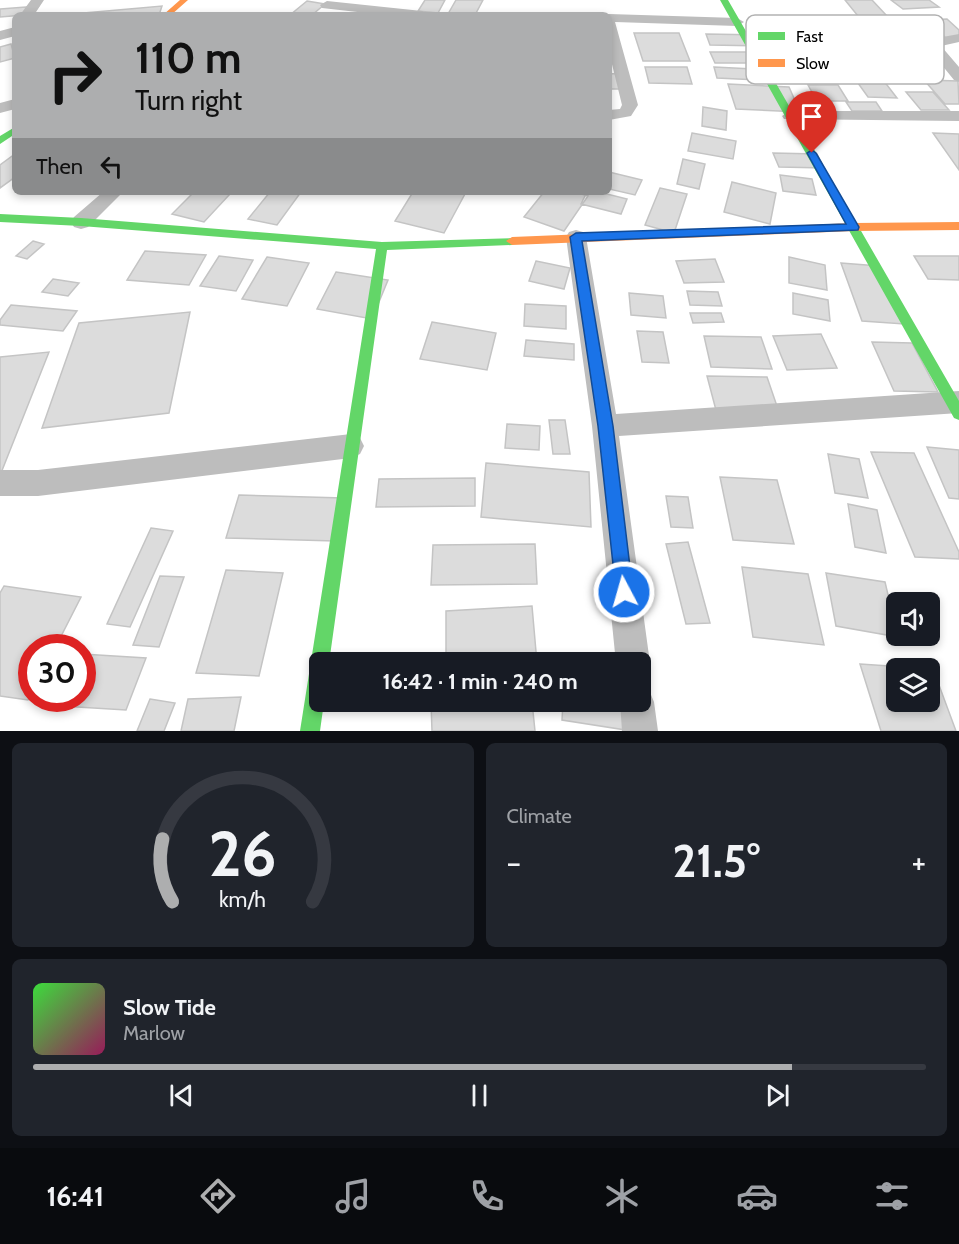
<!DOCTYPE html>
<html lang="en">
<head>
<meta charset="utf-8">
<style>
	body { margin:0; font-family:Cabin,sans-serif; background:#20242c; color:#f1f3f6; height:100vh; display:flex; flex-direction:column; font-size:22px; white-space:nowrap }
	* { box-sizing:border-box; margin:0 }
	p { font-size:20px; color:#9ea1a6 }
	.icon { flex:none; width:33px; height:33px; fill:none; stroke:currentColor; stroke-width:2; stroke-linecap:round; stroke-linejoin:round }
	.map { position:relative; height:731px; overflow:hidden }
	.drawer { display:flex; flex-direction:column; gap:12px; padding:12px; background:#0d0f14; flex:1 }
	.drawer>* { flex:none }
	.guide { position:absolute; left:12px; top:12px; width:600px; height:183px; border-radius:9px; box-shadow:0 3px 9px #0003; background:#adaeaf; color:#111; overflow:hidden }
	.fabs { position:absolute; left:886px; top:592px; display:grid; gap:12px }
	.fabs a { display:grid; place-items:center; width:54px; height:54px; border-radius:9px; background:#171b24; box-shadow:0 3px 9px #0003; font-size:30px }
	.speed { position:absolute; left:18px; top:634px; display:flex; gap:12px; font-size:30px; font-weight:700; text-align:center }
	.speed>* { display:grid; place-content:center; width:78px; height:78px; border-radius:50%; background:#171b24; box-shadow:0 3px 9px #0003; line-height:1 }
	.speed .limit { border:9px solid #d22; background:#fff; color:#111 }
	.pin { position:absolute; display:grid; place-items:center; width:51px; height:51px; color:#fff; margin:-62px -26px; border-radius:50% 50% 50% 0; rotate:-45deg; box-shadow:0 0 6px #0007 }
	.pin .icon { rotate:45deg }
	.me { position:absolute; width:66px; margin:-33px; rotate:354deg; stroke-linejoin:round; filter:drop-shadow(0 0 4px #0008) }
	.turn { display:flex; align-items:center; gap:21px; height:126px; padding:0 24px; font-size:27px }
	.turn .icon { width:78px; height:78px; stroke-width:2.5 }
	.turn b { display:block; font-size:42px; line-height:51px }
	.then { display:flex; align-items:center; height:57px; padding:0 24px; background:#0003; gap:12px; font-size:22px }
	.big { font-size:45px; font-weight:700; line-height:1.1 }
	.drawer .tile { flex:1; display:flex; flex-direction:column; justify-content:center; gap:9px; min-width:0; padding:0 21px; border-radius:9px; background:#20242c }
	.drawer .dial { align-items:center; gap:0 }
	.dial svg { height:156px; overflow:visible; fill:none; stroke:#363941; stroke-width:7; stroke-linecap:round; text-anchor:middle }
	.dial text { fill:#f1f3f6; stroke:none }
	.song { display:flex; align-items:center; gap:18px }
	.cover { width:72px; height:72px; border-radius:9px; background:linear-gradient(135deg,hsl(120 70% 55%),hsl(330 70% 35%)) }
	.played { height:6px; border-radius:3px; background:linear-gradient(90deg,#adaeaf 85%,#363941 85%) }
	.keys { display:flex; justify-content:space-around; direction:ltr }
	.heat { display:flex; justify-content:space-between; align-items:center; font-size:33px; direction:ltr }
	.drawer .tiles { flex:1; display:grid; gap:12px; grid-template-columns:1fr 1fr }
	.tile:last-child { grid-column:span 2 }
	.trip { position:absolute; left:309px; top:652px; width:342px; height:60px; border-radius:9px; background:#171b24; box-shadow:0 3px 9px #0003; font-weight:700; line-height:60px; text-align:center }
	.dock { display:flex; height:96px; justify-content:space-around; align-items:center; background:#090b0e; color:#9ea1a6 }
	.dock .icon { width:42px; height:42px }
	.dock .selected { color:#adaeaf }
	.dock b { font-size:27px; color:#f1f3f6 }
	.map>svg:first-child { display:block }
	.building { fill:#dcdcdc; stroke:#c4c4c4; stroke-width:1.5; fill-rule:evenodd }
	.lines { fill:none; stroke-linecap:round; stroke-linejoin:round }
	.street { fill:#bdbdbd; fill-rule:evenodd }
	.fast { fill:#63d668; fill-rule:evenodd }
	.slow { fill:#ff974d; fill-rule:evenodd }
	.route { fill:#1a73e8; stroke:#114b97; stroke-width:1.5 }
	.key { fill:#fff; stroke:#b2b2b2; stroke-width:1.5 }
	.key-label { font-size:16px; fill:#000 }
</style>
</head>
<body>
<div class="map">
<svg width="959" height="731" viewBox="0 0 959 731">
	<rect width="100%" height="100%" fill="#fff"/>
	<!-- building -->
	<path class="building" d="M425 0H445L438 13 418 11Z
		M456 0H483L475 15 448 14Z
		M845 0H872L887 16H858Z
		M891 0H929L939 7 903 9Z
		M307 1 325 4 312 15H290Z
		M39 6 24 15 0 17V9Z
		M162 6 159 15H83L84 13Z
		M947 19 959 30V38H946L926 20Z
		M634 33H679L690 61H643Z
		M706 34 762 35 768 46 710 45Z
		M11 44 15 58 0 62V47Z
		M710 52H771L777 63H715Z
		M645 67H687L692 84 649 83Z
		M714 67 777 70 782 81 717 78Z
		M850 72H877L897 98 868 97Z
		M626 73 632 89H609V74Z
		M924 80 958 81 959 104H945Z
		M728 84 789 87 800 112 736 109Z
		M808 85H838L848 101H817Z
		M906 92H933L949 110H921Z
		M846 102H876L882 111H852Z
		M703 107 727 111 726 130 702 126Z
		M692 133 736 141 733 159 688 151Z
		M933 133 959 134V170Z
		M773 153 817 154 824 168 779 167Z
		M15 154V177L0 188V165Z
		M683 159 705 164 699 189 677 184Z
		M609 172 642 180 635 195 609 189Z
		M780 175 812 179 816 195 783 191Z
		M732 182 776 193 770 224 724 212Z
		M660 188 687 194 674 233 645 225Z
		M194 192H220L230 194 204 222 172 214Z
		M270 192H301L277 225 248 219Z
		M413 192H466L444 233 395 221Z
		M544 192H575L588 196 564 231 524 217Z
		M587 192H599L627 199 621 214 581 204Z
		M33 241 44 244 27 259 16 256Z
		M145 251 206 255 189 285 127 280Z
		M219 256 253 260 236 291 200 286Z
		M914 256H959V280L928 279Z
		M267 257 309 263 287 306 242 299Z
		M789 257 825 265 827 290 789 283Z
		M715 259 724 282 684 283 676 261Z
		M536 261 570 268 564 289 529 281Z
		M841 263 879 266 904 324 862 321Z
		M336 272 388 280 372 319 317 309Z
		M53 279 79 283 68 296 42 292Z
		M687 291 718 292 722 306 690 305Z
		M629 293 663 296 666 318 631 315Z
		M793 293 828 300 830 321 793 314Z
		M525 304 566 306V329L524 326Z
		M11 305 77 311 63 331 0 325V320Z
		M190 312 169 413 42 428 79 323Z
		M690 313H721L724 322 693 323Z
		M432 322 496 333 487 370 420 359Z
		M637 331 663 332 669 363 642 362Z
		M821 334 837 368 787 370 773 336Z
		M704 336 761 337 772 369 711 367Z
		M526 340 574 344V360L524 356Z
		M872 342 912 343 938 392 894 391Z
		M49 352 1 473H0V357Z
		M707 376 767 377 780 415 717 414Z
		M549 420H565L570 454H553Z
		M507 424 540 426 539 450 505 448Z
		M927 447 959 450V499L949 498Z
		M871 452 914 453 959 552V559L915 557Z
		M828 454 859 459 868 498 835 493Z
		M486 463 589 472 591 527 481 517Z
		M720 477 777 480 794 544 733 540Z
		M475 478V506L376 507 379 479Z
		M239 495 343 498 335 541 226 538Z
		M666 496 688 497 693 528 671 527Z
		M848 504 877 510 886 553 855 547Z
		M151 528 173 531 130 627 107 624Z
		M688 542 710 623 686 624 666 544Z
		M535 544 537 584 431 585 433 545Z
		M742 567 808 574 824 645 753 637Z
		M226 570 283 573 259 676 196 673Z
		M826 573 885 582 898 637 836 626Z
		M160 576 184 577 159 647 133 645Z
		M4 586 81 597 55 648H32V694L28 700 0 696V593Z
		M532 606 537 663H446V611Z
		M82 654 146 658 126 710 45 705 48 699H82Z
		M860 664 933 669 956 731H881ZM897 669H930V702H897Z
		M241 697 234 731H181L188 699Z
		M150 699 175 703 164 731H137Z
		M431 702H532L535 731H432Z
		M563 702H625L626 730 562 720Z"/>
	<g class="lines">
		<!-- street -->
		<path class="street" d="M31 0H44L34 15H20Z
			M327 1 422 11 429 15H384L322 8 320 5Z
			M609 14 737 18 744 22 737 26 615 22 638 105 631 116 609 120V110L620 109 622 105 609 52V15H605Z
			M15 27V36L0 40V31Z
			M959 34V42L941 46 959 67V82L954 80 924 43 926 40Z
			M15 99V109L0 113V103Z
			M790 111H959V121L784 119 782 116Z
			M103 192H123L88 227 81 229 74 227 71 222 74 217Z
			M576 230 583 232 586 237 616 414 959 391V413L619 436 650 663 645 675 640 676V663H616L592 426 566 237 569 232Z
			M351 434 360 438 364 446 360 454 351 458 38 496H0V470H38Z
			M640 686 649 690 654 702 658 731H622L620 702H640Z"/>
		<!-- fast -->
		<path class="fast" d="M720 0H728L959 401V420L954 418Z
			M15 127V134L0 144V136Z
			M0 214 81 218 382 242 516 238 518 241 512 245 387 250 329 663H320V702H324L320 731H300L376 249 81 226 0 222Z"/>
		<!-- slow -->
		<path class="slow" d="M180 0H188L171 15H163Z
			M959 222V230L854 231 512 245 506 241 512 237 854 223Z"/>
	</g>
	<!-- route -->
	<path class="route" d="M812 150 816 153 859 227 858 230 582 241 613 426 633 592 631 598 624 601 618 598 616 592 598 426 570 237 576 233 846 224 807 153Z"/>
	<!-- legend -->
	<rect x="746" y="15" width="198" height="69" rx="9" class="key"/>
	<rect x="758" y="32" width="27" height="8" fill="#63d668"/>
	<rect x="758" y="59" width="27" height="8" fill="#ff974d"/>
	<g class="key-label">
		<text x="796" y="42">Fast</text>
		<text x="796" y="69">Slow</text>
	</g>
</svg>
<div class="fabs">
<a><svg class="icon" aria-label="sound" viewBox="0 0 24 24"><path d="M4 9h4l5-4v14l-5-4H4zM17 9q2 3 0 6"/></svg></a>
<a><svg class="icon" aria-label="layers" viewBox="0 0 24 24"><path d="M12 4l9 5-9 5-9-5zM3 14l9 5 9-5"/></svg></a>
</div>
<div class="speed"><div class="limit">30</div></div>
<div class="pin" style="left:812px;top:153px;background:#d93025"><svg class="icon" aria-label="arrive" viewBox="0 0 24 24"><path d="M6 21V4h12l-3 4 3 4H6"/></svg></div>
<svg class="me" style="left:624px;top:592px" viewBox="-20 -20 40 40"><circle r="17" fill="#1a73e8" stroke="#fff" stroke-width="3"/><path d="M0-11L8 9 0 5-8 9z" fill="#fff"/></svg>
<div class="trip">16:42 · 1 min · 240 m</div>
<div class="guide">
<div class="turn"><svg class="icon" aria-label="right" viewBox="0 0 24 24"><path d="M7 20v-9h11M14 6l5 5-5 5"/></svg><div><b>110 m</b>Turn right</div></div>
<div class="then">Then<svg class="icon" aria-label="left" viewBox="0 0 24 24"><path d="M17 20v-9H6M10 6l-5 5 5 5"/></svg></div>
</div>
</div>
<section class="drawer">
<div class="tiles">
<div class="tile dial"><svg viewBox="0 0 100 80">
<path d="M14 69A42 42 0 1 1 86 69"/>
<path d="M14 69A42 42 0 0 1 9 37" stroke="#adaeaf"/>
<text x="50" y="56" font-size="32" font-weight="700">26</text>
<text x="50" y="72" font-size="11">km/h</text>
</svg></div>
<div class="tile"><p>Climate</p>
<div class="heat"><a>−</a><b class="big">21.5°</b><a>+</a></div>
</div>
<div class="tile">
<div class="song"><i class="cover"></i><div><b>Slow Tide</b><p>Marlow</p></div></div>
<div class="played"></div>
<div class="keys"><svg class="icon" aria-label="previous" viewBox="0 0 24 24"><path d="M18 5L8 12l10 7zM5 5v14"/></svg><svg class="icon" aria-label="pause" viewBox="0 0 24 24"><path d="M8 5v14M16 5v14"/></svg><svg class="icon" aria-label="next" viewBox="0 0 24 24"><path d="M6 5l10 7-10 7zM19 5v14"/></svg></div>
</div>
</div>
</section>
<nav class="dock">
<b>16:41</b>
<svg class="icon selected" aria-label="directions" viewBox="0 0 24 24"><path d="M12 3l9 9-9 9-9-9zM9 14v-3h6M13 9l2 2-2 2"/></svg>
<svg class="icon" aria-label="music" viewBox="0 0 24 24"><path d="M9 18V5l10-2v13"/><circle cx="6" cy="18" r="3"/><circle cx="16" cy="16" r="3"/></svg>
<svg class="icon" aria-label="phone" viewBox="0 0 24 24"><path d="M5 4h4l2 5-3 2q2 4 5 5l2-3 5 2v4C11 20 4 13 5 4z"/></svg>
<svg class="icon" aria-label="climate" viewBox="0 0 24 24"><path d="M12 3v18M4 7l16 10M4 17L20 7"/></svg>
<svg class="icon" aria-label="car" viewBox="0 0 24 24"><path d="M5 17H2v-5l4-1 3-4h7l3 4 3 1v5h-3M9 17h6M6 11h13"/><circle cx="7" cy="17" r="2"/><circle cx="17" cy="17" r="2"/></svg>
<svg class="icon" aria-label="filters" viewBox="0 0 24 24"><path d="M4 7h16M4 17h16"/><circle cx="9" cy="7" r="2"/><circle cx="15" cy="17" r="2"/></svg>
</nav>
</body>
</html>
